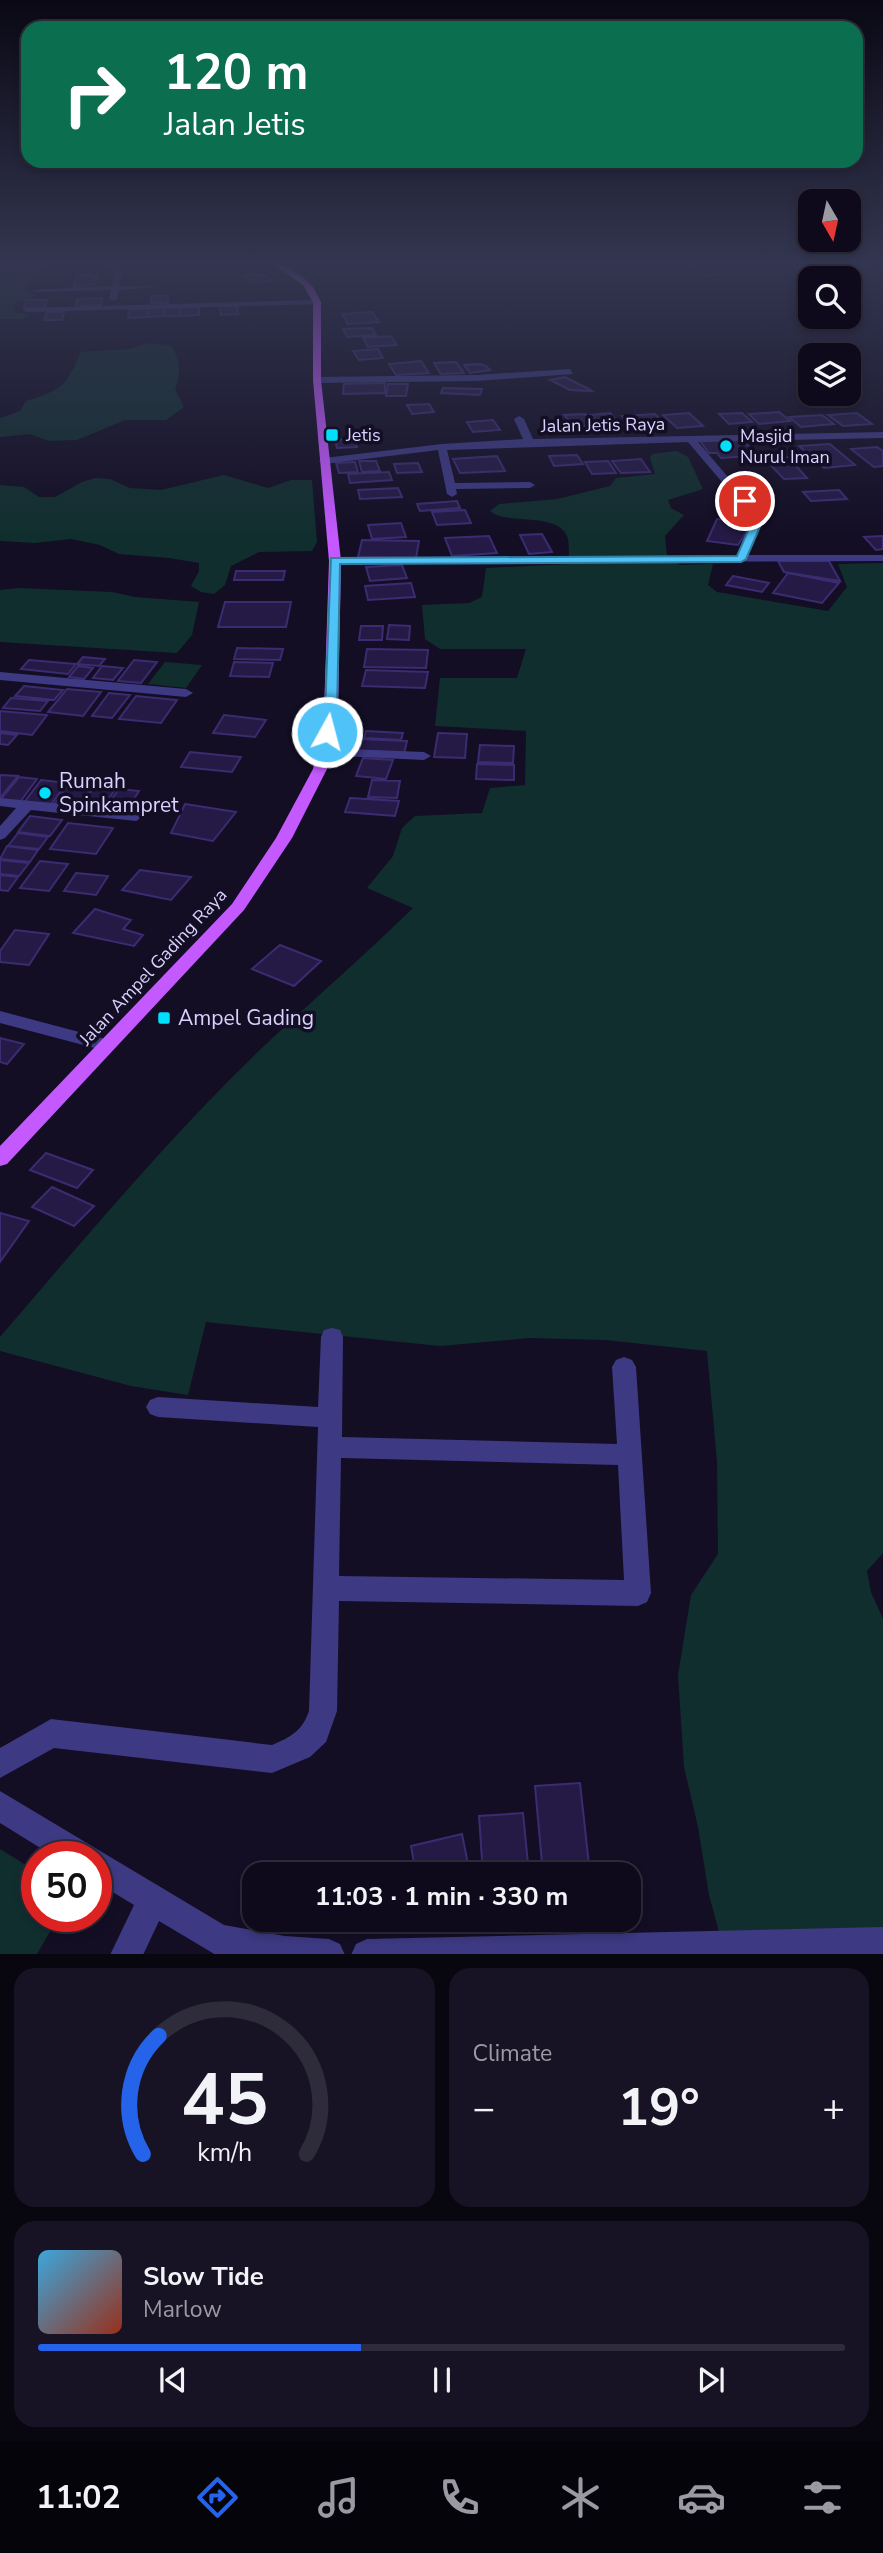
<!DOCTYPE html>
<html lang="en">
<head>
<meta charset="utf-8">
<style>
	body { margin:0; font-family:"Nunito Sans",sans-serif; background:#171324; color:#f1f3f6; height:100vh; display:flex; flex-direction:column; font-size:26px; white-space:nowrap }
	* { box-sizing:border-box; margin:0 }
	p { font-size:23px; color:#9b9aa3 }
	.icon { flex:none; width:38px; height:38px; fill:none; stroke:currentColor; stroke-width:2; stroke-linecap:round; stroke-linejoin:round }
	.map { position:relative; height:1954px; overflow:hidden }
	.drawer { display:flex; flex-direction:column; gap:14px; padding:14px; background:#08060f; flex:1 }
	.drawer>* { flex:none }
	.top-card { position:absolute; left:21px; top:21px; width:842px; height:147px; border-radius:21px; box-shadow:0 4px 10px #0003,0 0 0 2px #2e2b3a; background:#0b6e4f; color:#fff; overflow:hidden }
	.needle { width:46px; rotate:171deg }
	.controls { position:absolute; left:798px; top:189px; display:grid; gap:14px }
	.controls a { display:grid; place-items:center; width:63px; height:63px; border-radius:14px; background:#0e0a1b; box-shadow:0 4px 10px #0003,0 0 0 2px #2e2b3a; font-size:35px }
	.speed { position:absolute; left:21px; top:1841px; display:flex; gap:14px; font-size:35px; font-weight:700; text-align:center }
	.speed>* { display:grid; place-content:center; width:91px; height:91px; border-radius:50%; background:#0e0a1b; box-shadow:0 4px 10px #0003,0 0 0 2px #2e2b3a; line-height:1 }
	.speed .limit { border:10px solid #d22; background:#fff; color:#111 }
	.pin { position:absolute; display:grid; place-items:center; width:60px; height:60px; color:#fff; margin:-30px; border:4px solid #fff; border-radius:50%; box-shadow:0 2px 7px #0007 }
	.me { position:absolute; width:77px; margin:-38px; rotate:7deg; stroke-linejoin:round; filter:drop-shadow(0 0 5px #0008) }
	.turn { display:flex; align-items:center; gap:24px; height:147px; padding:0 28px; font-size:32px }
	.turn .icon { width:91px; height:91px; stroke-width:2.5 }
	.turn b { display:block; font-size:49px; line-height:60px }
	.big { font-size:52px; font-weight:700; line-height:1.1 }
	.drawer .widget { flex:1; display:flex; flex-direction:column; justify-content:center; gap:10px; min-width:0; padding:0 24px; border-radius:21px; background:#171324 }
	.drawer .dial { align-items:center; gap:0 }
	.dial svg { height:182px; overflow:visible; fill:none; stroke:#2e2b3a; stroke-width:7; stroke-linecap:round; text-anchor:middle }
	.dial text { fill:#f1f3f6; stroke:none }
	.song { display:flex; align-items:center; gap:21px }
	.cover { width:84px; height:84px; border-radius:10px; background:linear-gradient(135deg,hsl(200 70% 55%),hsl(10 70% 35%)) }
	.played { height:7px; border-radius:4px; background:linear-gradient(90deg,#2563eb 40%,#2e2b3a 40%) }
	.keys { display:flex; justify-content:space-around; direction:ltr }
	.heat { display:flex; justify-content:space-between; align-items:center; font-size:38px; direction:ltr }
	.drawer .tiles { flex:1; display:grid; gap:14px; grid-template-columns:1fr 1fr }
	.widget:last-child { grid-column:span 2 }
	.trip { position:absolute; left:242px; top:1862px; width:399px; height:70px; border-radius:21px; background:#0e0a1b; box-shadow:0 4px 10px #0003,0 0 0 2px #2e2b3a; font-weight:700; line-height:70px; text-align:center }
	.menu { display:flex; height:112px; justify-content:space-around; align-items:center; background:#06040b; color:#9b9aa3 }
	.menu .icon { width:49px; height:49px }
	.menu .on { color:#2563eb }
	.menu b { font-size:32px; color:#f1f3f6 }
	.map>svg:first-child { display:block }
	.green { fill:#112e2e }
	.building { fill:#241a45; stroke:#3b2c71; stroke-width:2 }
	.lines { fill:none; stroke-linecap:round; stroke-linejoin:round }
	.minor { fill:#3d3983; fill-rule:evenodd }
	.major { fill:#c459ff; fill-rule:evenodd }
	.route { fill:#4fc3f7; stroke:#337fa1; stroke-width:2 }
	.poi-dot { fill:#00dffc; stroke:#130e24; stroke-width:2.5 }
	.labels { text-anchor:middle; dominant-baseline:central; stroke-width:7; stroke-linejoin:round; paint-order:stroke }
	.far-street-label { font-size:18px; fill:#d8d2ff; stroke:#130e24 }
	.far-poi-label { font-size:18px; fill:#d8d2ff; stroke:#130e24; text-anchor:start }
	.poi-label { font-size:21px; fill:#d8d2ff; stroke:#130e24; text-anchor:start }
</style>
</head>
<body>
<div class="map">
<svg width="883" height="1955" viewBox="0 0 883 1955">
	<rect width="100%" height="100%" fill="#130e24"/>
	<!-- green -->
	<path class="green" d="M13 264H49L40 271V275L25 283V289L36 296 15 304 14 312 29 315 23 319H0V266Z
		M149 343 171 346C181 361 181 373 175 389L184 407 166 420H125L77 440 49 441 30 434 0 437V418L20 411 26 401C62 390 66 386 81 352L130 349Z
		M677 451 688 457 703 489 668 500 671 508 684 515 665 536 667 555 680 565 713 564 708 585 717 592 828 611 847 587 838 564 883 563V1553L867 1571 871 1592 883 1619V1954H725L709 1895 698 1827 684 1767 678 1675 691 1595 718 1554 717 1461 707 1351 606 1340 529 1338 440 1346 206 1322 188 1395 131 1386 0 1351V1337C86 1237 170 1136 265 1045 314 999 365 955 413 908L367 888 393 856 402 828 415 816 482 813 490 788 525 785 526 731 435 726 440 678H517L526 649H440L425 639 422 605 469 603 482 597 486 568 570 564C568 556 570 544 567 536 556 511 508 526 490 511L499 504 557 499 610 486 616 478 655 474 650 458 652 454Z
		M224 475 268 488 291 480H312L317 542 312 551 259 552 231 566 225 585 214 594 201 592 191 586 199 571V563L169 558 119 554 100 545 71 539 35 543 0 541V485L24 487 39 497H55L82 482 95 478 110 479 130 488 161 490Z
		M18 588 112 592 135 597 199 602 192 635 177 653 0 642V590Z
		M165 662 202 665 186 688 148 684Z
		M0 1849 37 1872V1916H59L37 1954H0Z"/>
	<!-- building -->
	<path class="building" d="M691 264H712L716 268 711 270 718 275 705 276Z
		M77 275H92V277H97L95 284 73 287Z
		M243 275H263L272 281 252 282Z
		M151 296H168V303H151Z
		M103 298 101 305 76 306 77 299Z
		M26 300H47L45 307 24 308Z
		M220 306H237L238 314 221 315Z
		M199 307V315L180 316V308Z
		M165 308H180V316H164Z
		M165 308 164 316 148 317 149 309Z
		M130 309H149L148 317 128 318Z
		M47 312H64L62 320H44Z
		M372 312 379 322 348 324 342 314Z
		M372 328 376 335 347 337 343 329Z
		M391 336 397 345 368 347 363 338Z
		M378 349 383 358 359 360 353 351Z
		M421 361 429 373 396 375 389 364Z
		M456 362 464 373 441 374 434 363Z
		M479 364 486 366 490 370 470 373 464 365Z
		M565 377 589 389 592 391 570 390 550 380Z
		M385 383V393L343 394 344 384Z
		M388 384H408L406 396H386Z
		M443 388 482 389 480 395 441 393Z
		M429 404 434 412 412 414 407 405Z
		M779 412 790 421 759 424 749 414Z
		M610 413 620 425 601 427 591 415Z
		M689 413 703 426 677 428 663 415Z
		M742 413 752 422 729 424 719 414Z
		M857 413 872 424 843 426 828 415Z
		M585 414 594 425 574 427 564 415Z
		M655 414 665 424 632 427 622 416Z
		M822 415 834 424 801 427 789 417Z
		M493 420 500 430 473 432 467 422Z
		M354 439 357 447 337 448 335 440Z
		M743 440 752 450 746 451 751 456 721 458 717 453H709L700 441Z
		M830 444 855 465 824 468 799 446Z
		M877 447 883 451V466L874 467 851 449Z
		M577 455 583 464 554 466 549 456Z
		M497 456 505 471 460 473 453 459Z
		M788 457 807 478 784 479 765 459Z
		M641 459 650 472 621 473 612 461Z
		M359 461H376L380 471 362 472Z
		M608 461 616 473 592 474 585 462Z
		M355 462 358 472 339 473 336 463Z
		M418 463 422 472 397 473 394 464Z
		M389 472 392 480 350 483 348 474Z
		M398 488 402 497 360 499 358 490Z
		M839 490 847 499 811 501 803 492Z
		M457 501 460 508 420 511 417 504Z
		M465 510 471 523 437 525 432 512Z
		M717 519 752 523 738 545 707 541Z
		M401 523 406 537 372 539 368 525Z
		M542 534 552 552 529 554 520 535Z
		M489 536 497 553 452 556 445 538Z
		M883 536V549L876 550 864 537Z
		M362 540 419 541 416 558 358 557Z
		M778 561H829L840 581 784 572Z
		M402 565 407 578 370 581 366 567Z
		M236 571H285L283 580H234Z
		M788 573 839 583 822 603 773 593Z
		M733 576 769 583 762 592 726 585Z
		M411 583 415 597 368 600 365 586Z
		M225 602H291L286 627H218Z
		M389 625 410 626 409 640 387 639Z
		M361 626H383L382 640H359Z
		M237 648 283 649 280 660 234 659Z
		M367 649 428 650 426 668 364 667Z
		M83 657 105 659 99 666 77 664Z
		M29 660 76 664 68 674 21 669Z
		M134 660 157 662 141 683 118 681Z
		M234 662 273 663 269 677 230 676Z
		M78 666 93 668 84 679 69 677Z
		M102 666 123 668 113 680 93 678Z
		M366 670 428 672 425 688 362 686Z
		M24 686 63 690 54 700 15 696Z
		M67 689 101 692 83 716 48 712Z
		M109 693 130 695 112 718 92 716Z
		M136 696 177 700 161 723 119 719Z
		M11 698 48 701 40 711 3 708Z
		M0 711 47 715 32 735 0 731Z
		M224 715 266 720 255 737 213 733Z
		M366 731 403 733 401 740 364 738Z
		M0 733 17 735 8 745 0 744Z
		M438 733 467 734 465 758 434 757Z
		M359 739 407 741 404 754 355 752Z
		M480 745 514 746 513 763 478 762Z
		M190 752 241 757 232 772 181 767Z
		M363 758 393 760 386 779 356 776Z
		M477 764 514 765V780L476 779Z
		M0 775 18 776 0 798Z
		M19 777 37 779 20 802 0 800Z
		M41 780 67 783 49 807 23 804Z
		M372 780 400 781 397 798 368 797Z
		M70 782 93 785 76 809 53 806Z
		M95 786 116 788 100 812 78 809Z
		M119 789 139 791 124 814 103 811Z
		M350 798 399 801 395 816 345 812Z
		M185 804 236 812 213 841 171 833Z
		M30 816 62 820 50 836 18 832Z
		M68 823 113 828 96 854 50 849Z
		M18 833 48 837 39 849 8 846Z
		M7 846 38 850 30 862 0 859Z
		M0 860 29 863 19 876 0 874Z
		M40 861 68 864 49 891 20 888Z
		M140 870 191 877 171 900 122 890Z
		M76 873 108 876 96 895 64 891Z
		M0 875 18 877 8 891 0 890Z
		M95 909 131 920 123 929 143 935 134 946 73 933Z
		M15 930 49 934 29 965 0 962V951Z
		M280 945 321 961 294 986 252 969Z
		M0 1038 24 1044 7 1064 0 1062Z
		M46 1153 93 1170 77 1188 30 1170Z
		M52 1187 94 1206 74 1226 32 1207Z
		M0 1213 29 1221 0 1262Z
		M580 1783 590 1874H543L535 1786Z
		M523 1813 529 1874H483L479 1816Z
		M462 1834 470 1874H416L411 1846Z"/>
	<g class="lines">
		<!-- minor -->
		<path class="minor" d="M107 264H114L122 274 119 286 156 287 119 290 117 299 113 301 109 299 111 290 36 292 32 290 112 286 114 274Z
			M317 300 320 304 27 312 23 310 27 308Z
			M570 369 573 374 477 381 317 383 313 380 317 377 477 375Z
			M519 416 524 419 533 439 883 432V438L698 442 759 513 762 522 748 555H883V561L331 563V559L335 558 737 555 752 522 749 514 688 442 447 450 455 483 530 482 535 485 530 488 456 489 457 494 452 497 447 494 438 450 324 464 319 461 324 458 442 444 523 439 514 419Z
			M0 672 186 689 193 693 186 697 0 680Z
			M323 748 424 752 431 756 424 760 318 755V749Z
			M0 798 136 811 144 816 136 821 31 810 5 838 0 840V826L16 808 0 806Z
			M0 1011 113 1041 115 1045 113 1049 106 1051 0 1023Z
			M332 1328 340 1330 343 1337 342 1437 617 1444 612 1367 616 1360 624 1357 632 1360 636 1367 651 1593 647 1602 638 1606 339 1601 337 1711 326 1742 310 1757 272 1773 54 1748 0 1778V1748L51 1719 272 1745C291 1737 302 1731 309 1711L318 1427 158 1417 150 1414 146 1407 150 1400 158 1397 318 1407 321 1337 324 1330ZM341 1458 618 1465 624 1580 339 1576Z
			M0 1791 224 1925 285 1936 329 1939 340 1944 345 1955H216L159 1921 143 1955H110L134 1905 96 1882V1857H55L0 1823Z
			M883 1927V1955H351L356 1944 367 1939Z"/>
		<!-- major -->
		<path class="major" d="M272 264H280L303 277 313 287 321 302V380L341 561 338 712 327 769 292 838 244 910 7 1164 0 1166V1146L232 904 276 838 313 769 324 712 329 561 313 380V302L303 285Z"/>
	</g>
	<!-- sky -->
	<linearGradient id="sky" x2="0" y2="1"><stop stop-color="#0a0814"/><stop offset="0.49" stop-color="#333650"/><stop offset="1" stop-color="#333650" stop-opacity="0"/></linearGradient>
	<rect width="883" height="537" fill="url(#sky)"/>
	<!-- route -->
	<path class="route" d="M745 498 749 499 762 522 746 559 741 562 340 564 337 712 332 734H323L321 732 325 712 331 558 737 556 752 522 741 501Z"/>
	<!-- markers -->
	<g class="poi-dot">
		<rect x="325" y="428" width="14" height="14" rx="3.5"/>
		<circle cx="726" cy="446" r="7"/>
		<circle cx="45" cy="793" r="7"/>
		<rect x="157" y="1011" width="14" height="14" rx="3.5"/>
	</g>
	<g class="labels">
		<!-- far-street labels -->
		<g class="far-street-label">
			<text transform="translate(603 425) rotate(-1)">Jalan Jetis Raya</text>
			<text transform="translate(153 967) rotate(-47)">Jalan Ampel Gading Raya</text>
		</g>
		<!-- far-poi labels -->
		<g class="far-poi-label">
			<text x="346" y="435">Jetis</text>
			<text x="740" y="436">Masjid<tspan x="740" dy="21">Nurul Iman</tspan></text>
		</g>
		<!-- poi labels -->
		<g class="poi-label">
			<text x="59" y="781">Rumah<tspan x="59" dy="24">Spinkampret</tspan></text>
			<text x="178" y="1018">Ampel Gading</text>
		</g>
	</g>
</svg>
<div class="controls">
<a><svg class="needle" viewBox="-14 -14 28 28"><path d="M0-13l5 13h-10z" fill="#e53935"/><path d="M0 13l5-13h-10z" fill="#9b9aa3"/></svg></a>
<a><svg class="icon" aria-label="search" viewBox="0 0 24 24"><circle cx="10" cy="10" r="6"/><path d="M15 15l6 6"/></svg></a>
<a><svg class="icon" aria-label="layers" viewBox="0 0 24 24"><path d="M12 4l9 5-9 5-9-5zM3 14l9 5 9-5"/></svg></a>
</div>
<div class="speed"><div class="limit">50</div></div>
<div class="pin" style="left:745px;top:501px;background:#d93025"><svg class="icon" aria-label="arrive" viewBox="0 0 24 24"><path d="M6 21V4h12l-3 4 3 4H6"/></svg></div>
<svg class="me" style="left:327px;top:732px" viewBox="-20 -20 40 40"><circle r="17" fill="#4fc3f7" stroke="#fff" stroke-width="3"/><path d="M0-11L8 9 0 5-8 9z" fill="#fff"/></svg>
<div class="trip">11:03 · 1 min · 330 m</div>
<div class="top-card">
<div class="turn"><svg class="icon" aria-label="right" viewBox="0 0 24 24"><path d="M7 20v-9h11M14 6l5 5-5 5"/></svg><div><b>120 m</b>Jalan Jetis</div></div>
</div>
</div>
<section class="drawer">
<div class="tiles">
<div class="widget dial"><svg viewBox="0 0 100 80">
<path d="M14 69A42 42 0 1 1 86 69"/>
<path d="M14 69A42 42 0 0 1 21 17" stroke="#2563eb"/>
<text x="50" y="56" font-size="32" font-weight="700">45</text>
<text x="50" y="72" font-size="11">km/h</text>
</svg></div>
<div class="widget"><p>Climate</p>
<div class="heat"><a>−</a><b class="big">19°</b><a>+</a></div>
</div>
<div class="widget">
<div class="song"><i class="cover"></i><div><b>Slow Tide</b><p>Marlow</p></div></div>
<div class="played"></div>
<div class="keys"><svg class="icon" aria-label="previous" viewBox="0 0 24 24"><path d="M18 5L8 12l10 7zM5 5v14"/></svg><svg class="icon" aria-label="pause" viewBox="0 0 24 24"><path d="M8 5v14M16 5v14"/></svg><svg class="icon" aria-label="next" viewBox="0 0 24 24"><path d="M6 5l10 7-10 7zM19 5v14"/></svg></div>
</div>
</div>
</section>
<nav class="menu">
<b>11:02</b>
<svg class="icon on" aria-label="directions" viewBox="0 0 24 24"><path d="M12 3l9 9-9 9-9-9zM9 14v-3h6M13 9l2 2-2 2"/></svg>
<svg class="icon" aria-label="music" viewBox="0 0 24 24"><path d="M9 18V5l10-2v13"/><circle cx="6" cy="18" r="3"/><circle cx="16" cy="16" r="3"/></svg>
<svg class="icon" aria-label="phone" viewBox="0 0 24 24"><path d="M5 4h4l2 5-3 2q2 4 5 5l2-3 5 2v4C11 20 4 13 5 4z"/></svg>
<svg class="icon" aria-label="climate" viewBox="0 0 24 24"><path d="M12 3v18M4 7l16 10M4 17L20 7"/></svg>
<svg class="icon" aria-label="car" viewBox="0 0 24 24"><path d="M5 17H2v-5l4-1 3-4h7l3 4 3 1v5h-3M9 17h6M6 11h13"/><circle cx="7" cy="17" r="2"/><circle cx="17" cy="17" r="2"/></svg>
<svg class="icon" aria-label="filters" viewBox="0 0 24 24"><path d="M4 7h16M4 17h16"/><circle cx="9" cy="7" r="2"/><circle cx="15" cy="17" r="2"/></svg>
</nav>
</body>
</html>
